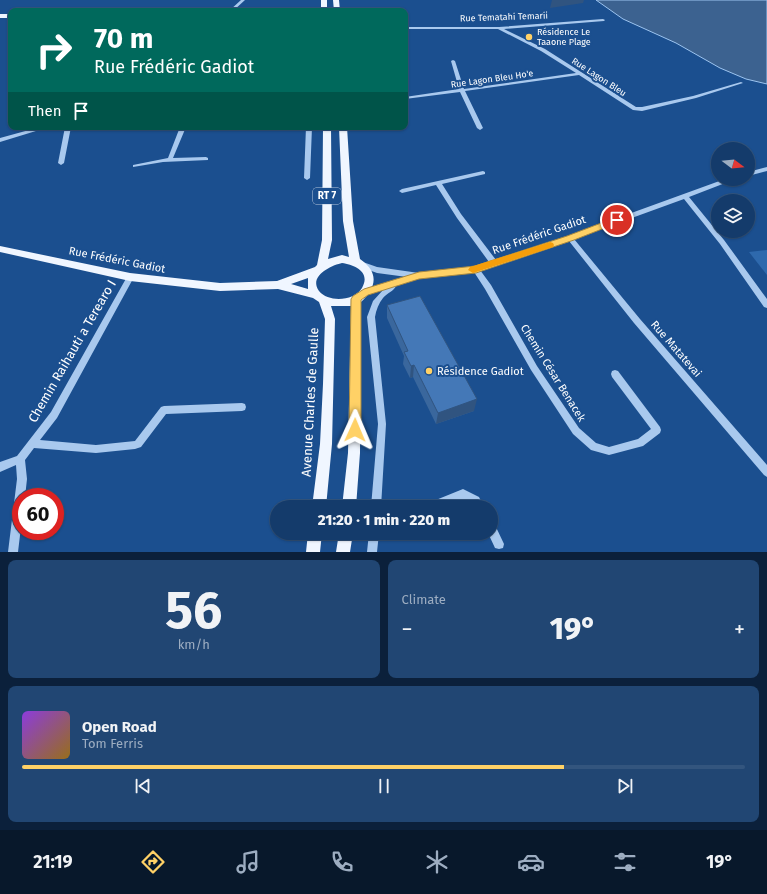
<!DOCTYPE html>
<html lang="en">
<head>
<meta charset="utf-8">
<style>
	body { margin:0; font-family:"Fira Sans",sans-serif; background:#214673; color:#f1f3f6; height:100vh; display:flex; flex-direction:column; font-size:15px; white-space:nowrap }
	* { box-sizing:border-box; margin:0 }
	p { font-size:13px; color:#9dadc1 }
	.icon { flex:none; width:22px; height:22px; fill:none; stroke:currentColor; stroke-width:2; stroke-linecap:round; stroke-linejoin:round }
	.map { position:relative; height:552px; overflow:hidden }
	.drawer { display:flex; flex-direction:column; gap:8px; padding:8px; background:#0b203b; flex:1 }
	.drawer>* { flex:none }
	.hud { position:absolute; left:8px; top:8px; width:400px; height:122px; border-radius:8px; box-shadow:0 1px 3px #0004,0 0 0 1px #33557e; background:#00695c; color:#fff; overflow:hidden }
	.needle { width:26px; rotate:106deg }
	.tools { position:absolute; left:711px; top:142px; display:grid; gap:8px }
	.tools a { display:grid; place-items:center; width:44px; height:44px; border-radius:50%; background:#143b6b; box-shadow:0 1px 3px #0004,0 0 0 1px #33557e; font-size:20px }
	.speed { position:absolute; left:12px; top:488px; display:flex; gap:8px; font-size:20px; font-weight:700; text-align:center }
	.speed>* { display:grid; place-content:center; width:52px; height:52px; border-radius:50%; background:#143b6b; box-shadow:0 1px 3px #0004,0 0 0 1px #33557e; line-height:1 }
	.speed .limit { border:6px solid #d22; background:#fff; color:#111 }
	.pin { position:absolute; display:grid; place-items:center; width:34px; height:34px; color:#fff; margin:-17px; border:2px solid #fff; border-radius:50%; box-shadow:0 1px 4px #0007 }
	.me { position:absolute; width:44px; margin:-22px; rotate:1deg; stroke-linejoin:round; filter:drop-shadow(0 0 3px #0008) }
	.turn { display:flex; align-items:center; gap:14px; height:84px; padding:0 20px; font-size:18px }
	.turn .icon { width:52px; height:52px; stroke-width:2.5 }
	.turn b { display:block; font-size:28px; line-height:34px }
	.then { display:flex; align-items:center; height:38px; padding:0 20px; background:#0003; gap:8px; font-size:15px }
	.big { font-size:30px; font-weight:800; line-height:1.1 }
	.drawer .card { flex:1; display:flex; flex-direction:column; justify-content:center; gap:6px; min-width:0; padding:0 14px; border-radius:8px; background:#214673 }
	.drawer .dial { align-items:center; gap:0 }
	.dial b { font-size:52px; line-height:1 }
	.song { display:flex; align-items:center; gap:12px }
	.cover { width:48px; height:48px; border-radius:6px; background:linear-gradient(135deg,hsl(270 70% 55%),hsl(40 70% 35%)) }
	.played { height:4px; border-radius:2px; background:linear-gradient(90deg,#ffd166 75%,#33557e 75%) }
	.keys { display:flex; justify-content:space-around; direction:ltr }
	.heat { display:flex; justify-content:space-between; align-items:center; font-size:22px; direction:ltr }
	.drawer .tiles { flex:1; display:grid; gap:8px; grid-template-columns:1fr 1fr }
	.card:last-child { grid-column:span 2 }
	.trip { position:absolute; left:270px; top:500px; width:228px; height:40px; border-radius:20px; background:#143b6b; box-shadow:0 1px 3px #0004,0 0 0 1px #33557e; font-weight:800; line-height:40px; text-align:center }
	.dock { display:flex; height:64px; justify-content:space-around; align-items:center; background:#08182b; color:#9dadc1 }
	.dock .icon { width:28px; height:28px }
	.dock .active { color:#ffd166 }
	.dock b { font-size:18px; color:#f1f3f6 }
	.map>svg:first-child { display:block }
	.green { fill:#2e69ad }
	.water { fill:#3c6290; stroke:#9cc4f0 }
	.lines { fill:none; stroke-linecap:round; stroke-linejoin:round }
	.minor { fill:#a9c9ee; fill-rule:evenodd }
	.major { fill:#f0f6ff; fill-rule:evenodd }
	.wall { fill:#3a679d }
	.shaded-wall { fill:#305480 }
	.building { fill:#4478b7; stroke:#305480 }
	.route { fill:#ffd166; stroke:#a68842 }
	.slow { fill:#f59e0b }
	.poi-dot { fill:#ffd166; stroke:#1b4f8f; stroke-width:1.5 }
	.labels { text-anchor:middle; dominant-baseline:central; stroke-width:4; stroke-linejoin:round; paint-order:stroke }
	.far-street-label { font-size:9px; fill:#fff; stroke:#1b4f8f }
	.far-poi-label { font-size:9px; fill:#fff; stroke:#1b4f8f; text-anchor:start }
	.shield { fill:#1b4f8f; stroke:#bbcadd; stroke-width:1 }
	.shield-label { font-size:10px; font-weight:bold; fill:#fff }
	.street-label { font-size:11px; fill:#fff; stroke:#1b4f8f }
	.poi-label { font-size:11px; fill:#fff; stroke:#1b4f8f; text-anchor:start }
	.near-street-label { font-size:13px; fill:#fff; stroke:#1b4f8f }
</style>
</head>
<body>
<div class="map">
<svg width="767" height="552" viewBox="0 0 767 552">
	<rect width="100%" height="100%" fill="#1b4f8f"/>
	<!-- green -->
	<path class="green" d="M767 250V275L749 252Z"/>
	<!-- water -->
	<path class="water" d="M596 0H767V84L746 79 720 68 676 43 623 19Z"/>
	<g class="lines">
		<!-- minor -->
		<path class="minor" d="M241 0H245L233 11H229Z
			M603 19 605 20 604 21 504 29 545 49 636 107H642L693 96 741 82 743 83 696 98 642 111 633 110 579 75 465 91 483 128 480 130 477 128 460 92 405 99V97L459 89 451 61 453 60 455 61 464 89 576 73 541 51 498 29H405V27H499Z
			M40 127H49L0 142V138Z
			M65 127H71L64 163 61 165 58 163Z
			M180 127H186L173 158 206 157 208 158V160L163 162 133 167V165L168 158Z
			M306 127H312L310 178 307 180 304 178Z
			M767 167V171L748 176V172Z
			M483 171 485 172V174L442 184 461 214 496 260 568 236 725 179H734L733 180 689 197 724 240 767 299V308L764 307 720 244 684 199 574 239 640 319 767 465V477L764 475 634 323 569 241 480 270 491 285 537 366 579 428 596 443 609 447 638 439 651 429 612 377 611 374 612 371 615 370 618 371 660 427 661 430 660 433 643 446 609 455 591 450 573 434 531 370 485 289 474 272 418 279 396 286C394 291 387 293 383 298 379 303 376 310 375 317L386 424 381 507H371L378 424 367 317 373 301 383 290 364 296 361 295 360 293 361 291 407 277 377 273 358 266 357 264 360 261 377 267 419 273 476 266 489 262 457 218 436 185 402 193 399 191 402 189Z
			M130 274 132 275 134 277 57 418 40 440 96 445 135 441 161 407 164 406 242 403 245 404 246 407 245 410 242 411 166 414 141 447 135 449 96 453 34 448 25 460 27 479 25 497H21V527L18 552H8L17 479 16 465 0 472V462L17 456 51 412 128 275Z
			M463 489 479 497 484 507H474L473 503 463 499 442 507H424L426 504Z
			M491 524 495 525 504 544 503 548 499 549 495 548 488 533H491Z
			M369 533H379L377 552H367Z"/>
		<!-- major -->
		<path class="major" d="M321 0H327V11H321Z
			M333 0H339L340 11H334Z
			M0 14H11V18H0Z
			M323 127H331L332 240 328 259 342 255 349 257 343 221 339 127H347L353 221 360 259C379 272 377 287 361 302L360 453 356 507H342L348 453 351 306H331L335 319 332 444 326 507H312L320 444 323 384 325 319 319 302 313 298 278 289 220 291 130 281 0 252V246L130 273 220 283 277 281 315 267 317 265 322 240ZM342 263C355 265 371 272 362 288 354 301 329 303 319 291 308 276 332 265 342 263ZM308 278V289L291 284Z
			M308 533H322L320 552H306Z
			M339 533H353L350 552H336Z"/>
	</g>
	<!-- wall -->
	<path class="wall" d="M387 305 474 411 436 424 413 377 410 378 403 364 404 356 387 318Z"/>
	<!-- shaded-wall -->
	<path class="shaded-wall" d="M552 0H584L583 3 550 8Z
		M414 365 413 377 410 378 411 366Z
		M477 399 474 411 436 424 438 413Z"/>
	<!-- building -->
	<path class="building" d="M420 296 477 399 438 413 414 365 411 366 404 352 408 351 387 305Z"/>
	<!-- route -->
	<path class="route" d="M617 217 621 220 620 222 574 240 476 273 419 279 368 295 361 300V430L359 434 355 435 351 434 349 430 351 299 353 296 364 289 419 272 475 266 567 236Z"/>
	<!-- slow -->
	<path class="slow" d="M550 242 553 243 554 245 553 247 473 273 468 270 470 267Z"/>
	<!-- markers -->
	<g class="poi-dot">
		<circle cx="529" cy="37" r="4"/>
		<circle cx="429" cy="371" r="4"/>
	</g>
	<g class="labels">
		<!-- far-street labels -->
		<g class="far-street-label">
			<text transform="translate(504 17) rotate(-2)">Rue Tematahi Temarii</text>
			<text transform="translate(599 77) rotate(33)">Rue Lagon Bleu</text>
			<text transform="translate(492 79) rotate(-8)">Rue Lagon Bleu Ho'e</text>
		</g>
		<!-- far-poi labels -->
		<g class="far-poi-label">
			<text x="537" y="32">Résidence Le<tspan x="537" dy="10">Taaone Plage</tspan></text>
		</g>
		<!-- shield labels -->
		<rect class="shield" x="313" y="188" width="28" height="16" rx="3"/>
		<g class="shield-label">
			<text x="327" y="196">RT 7</text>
		</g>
		<!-- street labels -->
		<g class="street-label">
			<text transform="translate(539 235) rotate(-19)">Rue Frédéric Gadiot</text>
			<text transform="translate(117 260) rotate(11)">Rue Frédéric Gadiot</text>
			<text transform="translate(676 349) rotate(49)">Rue Matatevai</text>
			<text transform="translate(553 373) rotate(58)">Chemin César Benacek</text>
		</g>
		<!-- poi labels -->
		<g class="poi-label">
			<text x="437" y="371">Résidence Gadiot</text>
		</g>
		<!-- near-street labels -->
		<g class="near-street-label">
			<text transform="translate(72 351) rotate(-60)">Chemin Raihauti a Terearo I</text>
			<text transform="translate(310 402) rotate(-87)">Avenue Charles de Gaulle</text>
		</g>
	</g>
</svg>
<div class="tools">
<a><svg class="needle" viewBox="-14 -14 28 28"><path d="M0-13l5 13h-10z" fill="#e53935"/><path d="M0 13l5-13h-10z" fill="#9dadc1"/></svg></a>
<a><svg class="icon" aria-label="layers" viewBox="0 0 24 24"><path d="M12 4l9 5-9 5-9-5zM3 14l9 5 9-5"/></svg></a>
</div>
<div class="speed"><div class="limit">60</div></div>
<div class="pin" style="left:617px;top:220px;background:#d93025"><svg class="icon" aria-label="arrive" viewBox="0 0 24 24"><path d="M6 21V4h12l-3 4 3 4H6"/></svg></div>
<svg class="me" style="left:355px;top:430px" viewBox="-20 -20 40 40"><path d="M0-17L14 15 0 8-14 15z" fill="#ffd166" stroke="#fff" stroke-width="4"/></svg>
<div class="trip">21:20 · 1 min · 220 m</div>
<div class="hud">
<div class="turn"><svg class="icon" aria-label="right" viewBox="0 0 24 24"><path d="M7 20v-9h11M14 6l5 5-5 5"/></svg><div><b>70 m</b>Rue Frédéric Gadiot</div></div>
<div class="then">Then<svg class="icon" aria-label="arrive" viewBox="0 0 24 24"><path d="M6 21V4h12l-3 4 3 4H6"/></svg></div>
</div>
</div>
<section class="drawer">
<div class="tiles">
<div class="card dial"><b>56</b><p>km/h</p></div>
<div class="card"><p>Climate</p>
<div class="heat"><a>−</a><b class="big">19°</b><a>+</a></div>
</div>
<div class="card">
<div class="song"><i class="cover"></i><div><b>Open Road</b><p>Tom Ferris</p></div></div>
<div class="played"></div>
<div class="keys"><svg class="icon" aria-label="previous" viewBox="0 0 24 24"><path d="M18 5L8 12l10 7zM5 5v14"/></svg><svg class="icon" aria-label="pause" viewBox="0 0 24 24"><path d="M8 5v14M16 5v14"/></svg><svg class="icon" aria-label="next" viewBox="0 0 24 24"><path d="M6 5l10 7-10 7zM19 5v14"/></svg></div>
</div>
</div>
</section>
<nav class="dock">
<b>21:19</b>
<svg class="icon active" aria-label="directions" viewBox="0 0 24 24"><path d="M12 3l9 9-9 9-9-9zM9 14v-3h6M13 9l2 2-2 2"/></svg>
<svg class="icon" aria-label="music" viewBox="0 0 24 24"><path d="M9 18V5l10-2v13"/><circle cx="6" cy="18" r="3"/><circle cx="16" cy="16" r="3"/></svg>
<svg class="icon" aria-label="phone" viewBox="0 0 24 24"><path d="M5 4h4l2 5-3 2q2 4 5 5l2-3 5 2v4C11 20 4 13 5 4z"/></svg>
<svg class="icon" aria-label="climate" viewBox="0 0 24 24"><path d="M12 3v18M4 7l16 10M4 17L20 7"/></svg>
<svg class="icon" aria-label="car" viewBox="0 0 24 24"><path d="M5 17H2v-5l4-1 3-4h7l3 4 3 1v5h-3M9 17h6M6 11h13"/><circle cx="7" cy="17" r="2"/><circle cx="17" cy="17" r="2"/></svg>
<svg class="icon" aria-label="filters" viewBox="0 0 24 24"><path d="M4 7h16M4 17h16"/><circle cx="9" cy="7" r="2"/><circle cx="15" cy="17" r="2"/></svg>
<b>19°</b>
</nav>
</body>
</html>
